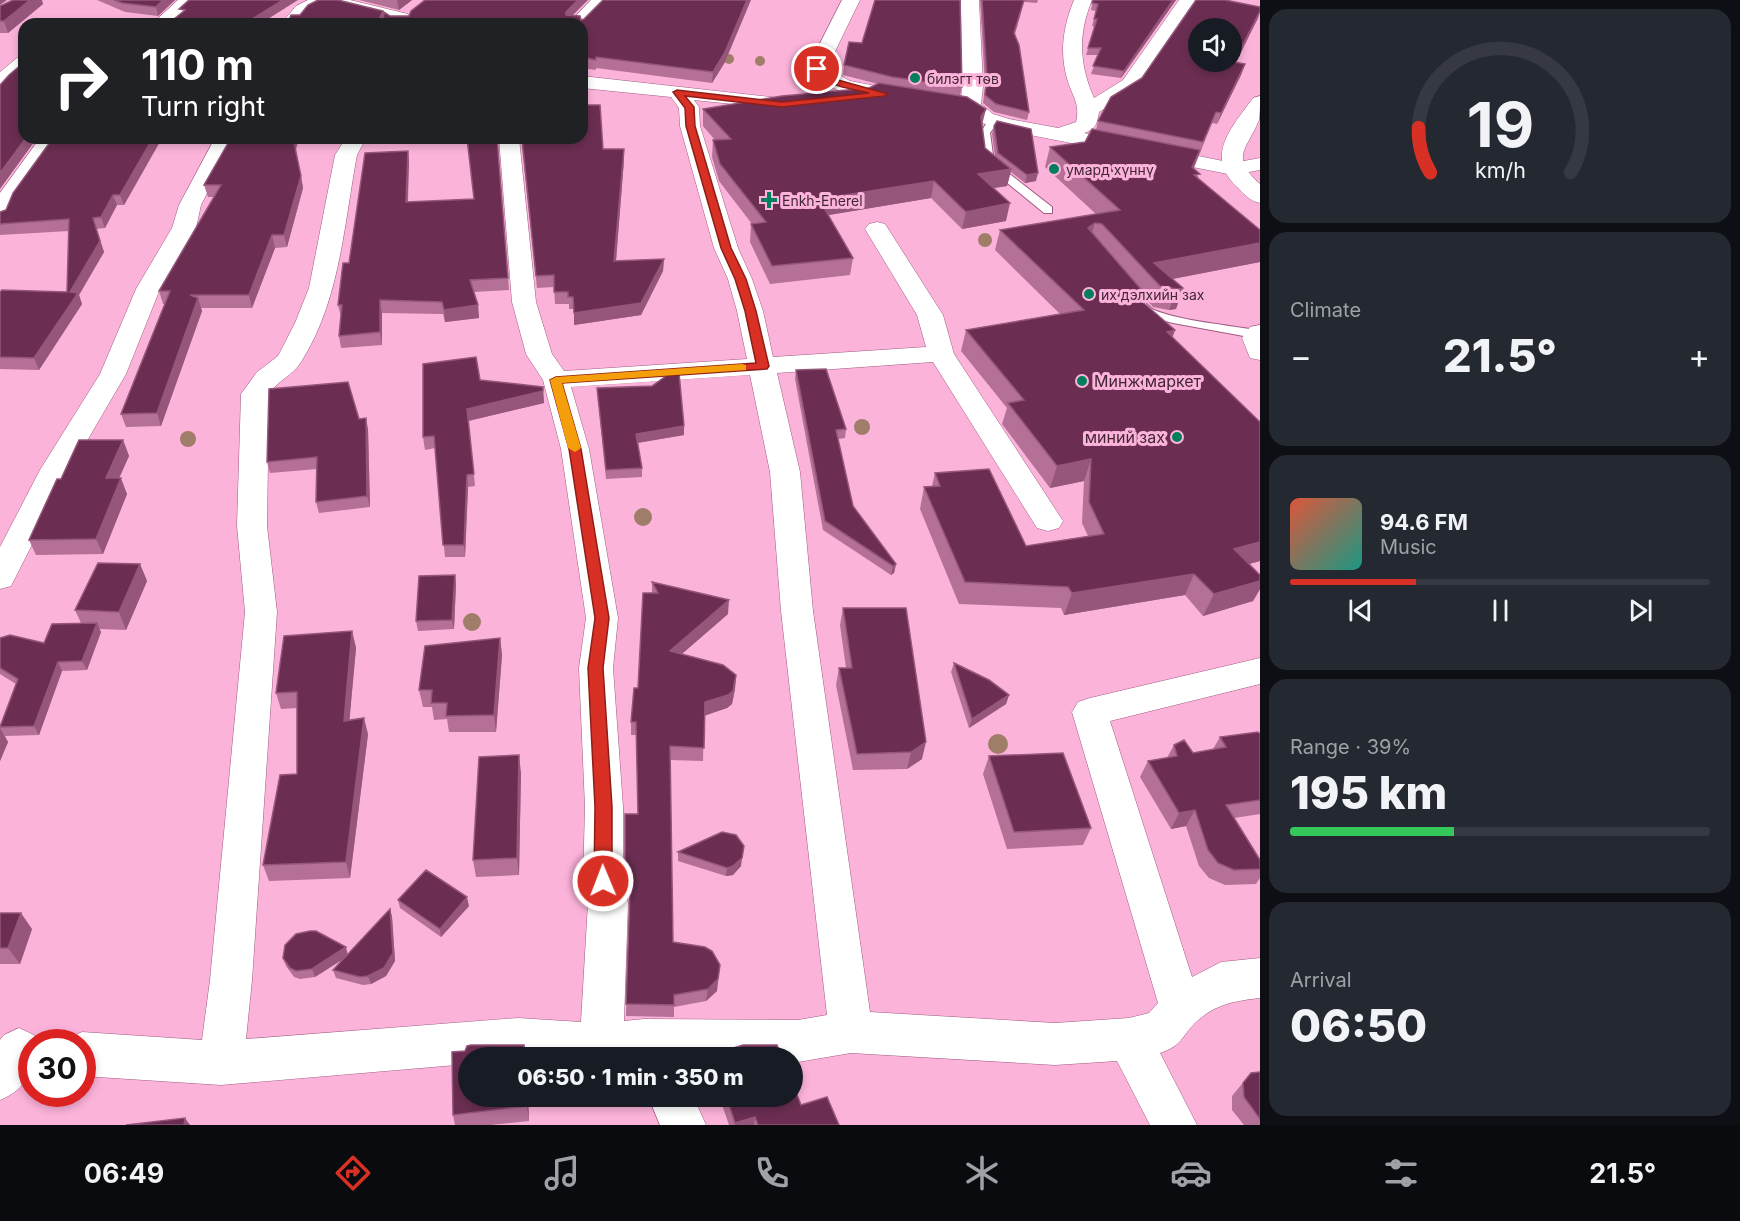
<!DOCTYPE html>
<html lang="en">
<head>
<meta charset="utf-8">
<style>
	body { margin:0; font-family:Inter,sans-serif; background:#242831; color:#f1f3f6; height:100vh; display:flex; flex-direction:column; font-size:22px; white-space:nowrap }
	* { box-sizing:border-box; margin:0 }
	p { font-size:20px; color:#9ea1a6 }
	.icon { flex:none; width:33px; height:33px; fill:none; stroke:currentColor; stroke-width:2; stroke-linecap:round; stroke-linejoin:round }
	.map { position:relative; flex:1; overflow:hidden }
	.drawer { display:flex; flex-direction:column; gap:9px; padding:9px; background:#0d0f14; width:480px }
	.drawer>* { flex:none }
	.top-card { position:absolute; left:18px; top:18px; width:570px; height:126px; border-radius:18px; box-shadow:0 3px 9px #0003; background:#202124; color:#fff; overflow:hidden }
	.fabs { position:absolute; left:1188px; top:18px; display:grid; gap:12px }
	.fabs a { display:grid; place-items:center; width:54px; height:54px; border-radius:50%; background:#171b24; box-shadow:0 3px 9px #0003; font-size:30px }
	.speed { position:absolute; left:18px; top:1029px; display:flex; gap:12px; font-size:30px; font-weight:700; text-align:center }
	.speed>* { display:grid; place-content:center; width:78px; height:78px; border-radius:50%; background:#171b24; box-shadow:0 3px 9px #0003; line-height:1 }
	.speed .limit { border:9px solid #d22; background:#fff; color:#111 }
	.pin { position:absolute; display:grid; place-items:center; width:51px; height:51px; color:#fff; margin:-26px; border:3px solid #fff; border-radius:50%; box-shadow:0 2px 6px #0007 }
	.me { position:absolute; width:66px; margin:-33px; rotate:359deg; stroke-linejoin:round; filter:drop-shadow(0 0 4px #0008) }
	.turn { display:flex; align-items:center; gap:21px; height:126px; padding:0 24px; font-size:27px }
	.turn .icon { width:78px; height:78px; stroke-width:2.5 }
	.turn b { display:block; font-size:42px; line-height:51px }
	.big { font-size:45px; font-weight:800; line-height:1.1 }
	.drawer .tile { flex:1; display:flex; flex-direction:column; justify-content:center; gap:9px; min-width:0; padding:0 21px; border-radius:18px; background:#242831 }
	.drawer .dial { align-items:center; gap:0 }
	.dial svg { height:156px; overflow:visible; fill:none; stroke:#363941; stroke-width:7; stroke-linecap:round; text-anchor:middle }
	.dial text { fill:#f1f3f6; stroke:none }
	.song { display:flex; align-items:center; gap:18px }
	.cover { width:72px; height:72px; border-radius:9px; background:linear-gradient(135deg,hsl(10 70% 55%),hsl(170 70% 35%)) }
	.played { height:6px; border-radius:3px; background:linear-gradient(90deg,#d93025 30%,#363941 30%) }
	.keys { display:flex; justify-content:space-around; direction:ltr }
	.heat { display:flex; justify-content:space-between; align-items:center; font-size:33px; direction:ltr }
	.charge { height:9px; border-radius:4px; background:linear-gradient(90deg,#34c759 39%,#363941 0) }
	.trip { position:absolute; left:458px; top:1047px; width:345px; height:60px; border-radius:30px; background:#171b24; box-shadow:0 3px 9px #0003; font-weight:800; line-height:60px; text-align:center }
	.tab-bar { display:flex; height:96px; justify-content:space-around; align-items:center; background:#090b0e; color:#9ea1a6 }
	.tab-bar .icon { width:42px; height:42px }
	.tab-bar .selected { color:#d93025 }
	.tab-bar b { font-size:27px; color:#f1f3f6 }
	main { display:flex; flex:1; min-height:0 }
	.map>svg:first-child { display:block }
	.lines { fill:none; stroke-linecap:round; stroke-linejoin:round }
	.lane-casing { stroke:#9e5c80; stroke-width:2 }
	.street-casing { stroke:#9e5c80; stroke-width:1 }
	.secondary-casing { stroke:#9e5c80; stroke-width:1 }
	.lane { fill:#fff; fill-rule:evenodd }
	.street { fill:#fff; fill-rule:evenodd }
	.secondary { fill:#fff; fill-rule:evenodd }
	.tree { fill:#a07d69 }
	.wall { fill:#b47096 }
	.shaded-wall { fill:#96567b }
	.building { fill:#6b2e52; stroke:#96567b; stroke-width:1.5; fill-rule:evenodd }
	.route { fill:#d93025; stroke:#8d1f18; stroke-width:1.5 }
	.slow { fill:#f59e0b }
	.poi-dot { fill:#037e5d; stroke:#fcb3da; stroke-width:2 }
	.labels { text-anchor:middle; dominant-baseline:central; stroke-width:6; stroke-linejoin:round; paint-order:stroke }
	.far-poi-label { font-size:14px; fill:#422635; stroke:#fcb3da; text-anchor:start }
	.poi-label { font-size:16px; fill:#422635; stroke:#fcb3da; text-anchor:start }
</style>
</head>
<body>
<main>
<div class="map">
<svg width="1260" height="1125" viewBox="0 0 1260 1125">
	<rect width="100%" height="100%" fill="#fcb3da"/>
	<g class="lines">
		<!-- lane casing -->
		<g class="lane-casing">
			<path id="lane" d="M994 117 999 120 990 133 994 162 1052 207V213H1044L983 163 980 133 990 118Z
				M1139 299C1146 301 1148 307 1154 310 1180 321 1230 325 1260 331V339L1173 323 1142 315 1132 303Z"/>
		</g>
		<!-- street casing -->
		<g class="street-casing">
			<path id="street" d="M178 0H197L172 24H152Z
				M308 0H350L408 14 411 18 409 24H391L392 21 326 5 308 14 300 24H281L296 6Z
				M591 0H610L583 28 582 24H568Z
				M842 0H860L827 68 850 81 908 92 911 96 908 100C882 107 823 91 807 69Z
				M961 0H979L983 86 981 104 993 114 1009 119 1058 128 1076 122C1080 105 1074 99 1068 82 1059 53 1063 27 1074 0H1092C1078 34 1079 64 1094 98L1123 80 1179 0H1197L1137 88 1099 112C1097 124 1096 129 1084 133L1233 163 1260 158V170L1233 175 1005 130 979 122 965 111 940 106 937 102 940 98 947 96 962 98Z
				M24 56V72L7 86 0 88V72L17 58Z
				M582 76 797 100 800 104 797 108 790 110 694 100 699 107 700 126 738 248 752 279 763 311 773 357 926 347 917 315 865 229 869 224 877 222 885 224 943 315 954 354 1063 521 1059 528 1048 531 1037 528 933 362 777 373 800 472 813 611 870 1012 1055 1023 1129 1018 1149 1013 1158 1003 1072 712 1078 702 1090 698 1260 658V684L1110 721 1192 977 1221 962 1260 958V998C1234 1001 1215 1004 1195 1023 1180 1038 1183 1045 1160 1053L1197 1125H1150L1117 1061 1055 1065 851 1053 798 1062H792V1058H468V1064L221 1085 82 1076V1042H65L66 1039 82 1032 202 1040 210 980 245 612 237 526 241 394 257 372 278 356 295 323 309 288 335 155 346 138H366L357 155C344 224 340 301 301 362 293 375 277 381 269 394L267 526 277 612 252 980 246 1039 518 1018 581 1022 588 903 583 881 585 807 579 668 586 618 561 449 543 380 526 354 512 302 499 138H519L536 302 552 354 564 371 747 359 737 311 728 279 714 248 680 126 679 108 671 97 582 88ZM750 375 770 472 781 611 827 1015 798 1020 644 1019 624 1021 628 903 623 881V807L613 668 618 618 589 449 571 387Z
				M40 138H61L15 203 8 220 0 222V193Z
				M215 138H235L201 205 196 228 160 289 126 374 70 470 11 586 0 589V547L40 470 100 374 136 289 172 228 179 205Z
				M19 1028 34 1035 38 1042H32C32 1071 29 1088 0 1100V1040L4 1035Z
				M648 1096H693L706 1125H660Z"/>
		</g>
		<!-- secondary casing -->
		<g class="secondary-casing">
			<path id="secondary" d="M1260 96C1260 103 1260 113 1259 120 1247 150 1229 156 1260 184V203C1250 201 1244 194 1237 187 1204 156 1232 127 1253 98Z
				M1260 325V360L1250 358 1242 338 1250 327Z"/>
		</g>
		<!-- lane -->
		<use href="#lane" class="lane"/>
		<!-- street -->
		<use href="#street" class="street"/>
		<!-- secondary -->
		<use href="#secondary" class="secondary"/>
	</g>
	<!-- trees -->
	<g class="tree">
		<circle cx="729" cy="59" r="5"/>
		<circle cx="760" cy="61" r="5"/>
		<circle cx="985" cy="240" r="7"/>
		<circle cx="862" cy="427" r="8"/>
		<circle cx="188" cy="439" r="8"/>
		<circle cx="643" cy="517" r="9"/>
		<circle cx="472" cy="622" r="9"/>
		<circle cx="998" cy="744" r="10"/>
	</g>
	<!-- wall -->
	<path class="wall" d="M97 0H175L158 16 125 12Z
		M359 0H412L399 10Z
		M980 0H1038L1037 3 1024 2 1015 34 1029 112 1027 120 994 112 983 103 985 86Z
		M1093 0H1176L1121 78 1091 74 1098 55H1086L1095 27 1092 26 1096 11 1091 10Z
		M43 4 8 33H0V6Z
		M1260 7V13L1258 18 1236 63 1245 64 1241 75 1217 124 1212 123 1194 168 1199 179 1260 230V262L1173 279 1183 288 1176 309 1169 310 1153 307 1146 299 1145 304 1175 330 1172 338 1260 422V561L1249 564 1260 575V589L1253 601 1203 616 1185 595 1064 615 1061 608 959 604 920 509 924 487 932 486 935 473 1026 546 1088 536 1082 523 1084 481 1050 488 1002 424 1007 408 961 351 966 330 1060 314 995 250 1000 230 1096 214 1045 167 1050 147 1085 142 1096 130 1098 121Z
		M383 11 384 14 390 16H573L581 20 725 62 712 83 596 68V70L582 68V24H287L300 15Z
		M844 65 962 87 960 96 982 125 985 148 995 156 992 134 994 126 1036 181 1025 183 1011 172 1007 186 994 188 1006 221 962 229 931 198 828 215 853 258 850 275 770 284 750 242 751 224H752L719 181 712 157 713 140H715L703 126V109L869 88 878 84 843 75Z
		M162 138 124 205H117L105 228 96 229 104 252 79 295 82 304 39 370 0 369V292H67L69 231 0 235V212Z
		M229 138H299L296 150 303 188 287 247 275 248 252 308H201L202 311 161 426 126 427 121 414 165 304H163L159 291 214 197H208L204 185 230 140Z
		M497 138 509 290 474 292 478 305 479 318 445 322 443 314 382 313V345L341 348 339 336 341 317 338 305 349 263 408 151 409 162 408 202 474 199Z
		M521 138 603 149H624V160L616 261 664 259 663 271 641 315 574 325V309H569V304H555L554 287 537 288Z
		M796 370 846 429 845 438 838 439 853 506 896 564 894 573 891 575 823 530 795 379Z
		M480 380 543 387 544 403 468 421 475 486 468 487 465 557H445L435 448 425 450 423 437Z
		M597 388 684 435 638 443 642 468V477L606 479Z
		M359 419 368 429 370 507 319 513 316 502 317 469 270 473 267 462Z
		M123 440 129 456 119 478 127 494 103 554 36 555 29 540 61 479Z
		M140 564 147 581 126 630 99 629 101 632 87 670 62 671 39 735 5 736 8 742 0 761V727L16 684 0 674V638L44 643 81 623 75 610Z
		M455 575 456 584 454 629 418 631 416 621Z
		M652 582 728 614 682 654 736 675 735 689 732 704 727 708 704 715 703 761 670 760 673 942 717 991 706 1001 674 1007V1017L626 1016 630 901 625 881V814H638L636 735H631V722L638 688 652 593Z
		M843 608 922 759 907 769 853 770 836 685 839 668H846L840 625Z
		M352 631 356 648 349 720 368 734 350 878 269 881 263 865 297 774V708L281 709 276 693Z
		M500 638 502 655 496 732H449L447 719 434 720 432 707H423L419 690Z
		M954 663 1009 695 1006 704 969 728 951 672Z
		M1260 734V814L1234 818 1260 860V878L1256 884 1225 885 1209 878 1199 866 1186 826 1171 829 1140 777 1148 761 1167 758 1174 745 1193 753 1213 749 1220 737Z
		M989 756 1091 828 1083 845 1007 849 983 774Z
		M521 773 519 875 476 877 473 860Z
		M678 852 741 866 733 875 726 876 678 861Z
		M398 900 469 906 441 937 400 908Z
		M390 909 392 917 395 961 386 976 371 984 363 985 336 978 333 970 343 959 315 977 300 979 294 977 286 966 283 958 348 954Z
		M0 913 32 929 20 964H0Z
		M524 1045 526 1058H468L528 1096 529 1121 491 1125H455L453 1115 465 1051Z
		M1260 1072V1125H1244L1232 1110V1096L1251 1073Z
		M719 1096H792L801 1105 839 1125H729Z"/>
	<!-- shaded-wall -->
	<path class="shaded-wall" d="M0 0H7L0 5Z
		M30 0H42L43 4 8 33 4 21Z
		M163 0H175L158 16 156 7Z
		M283 0H298L260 24H244Z
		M398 0H412L399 10 397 1Z
		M578 0H588L566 22V12Z
		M747 0H751L725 62 712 83 713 72Z
		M1173 0H1176L1121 78 1124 71Z
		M383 11 385 22H383V24H379L378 21Z
		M1260 11 1258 18 1230 73 1234 62Z
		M1245 64 1241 75 1217 124 1221 113Z
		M986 109 982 125 981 117Z
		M26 138H37L0 189V173Z
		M153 138H162L124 205 120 195Z
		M293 138H299L295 150Z
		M624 149V160L615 273 614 261Z
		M1200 150 1193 169 1192 167Z
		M408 151 409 162 407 214 406 202Z
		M1011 169 1007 186 975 191 978 174Z
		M1038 173 1036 181 1025 183 1027 175Z
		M301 176 303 188 287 247 284 235Z
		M934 181 931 198 817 217 819 199Z
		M113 195 117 205 105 228 101 217Z
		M1010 203 1006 221 962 229 966 212Z
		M93 218 104 252 79 295 82 304 39 370 34 358 70 292Z
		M1095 223 1089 243 1088 228Z
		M272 235 275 248 252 308 249 295Z
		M1260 243V262L1156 282 1154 263Z
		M664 259 663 271 641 315 574 325V313Z
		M1183 288 1176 309 1169 310 1177 289Z
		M1147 296 1140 316 1138 298Z
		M198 298 202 311 161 426 157 413Z
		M380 300 382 313V345L380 332Z
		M478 305 479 318 445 322 444 310Z
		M1175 330 1167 352V332Z
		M543 391 544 403 468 421 475 486 467 409Z
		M366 418 368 429 370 507 367 496Z
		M684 426V435L636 443V434Z
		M123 440 129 456 112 494 106 478Z
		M1091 459 1084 481 1050 488 1057 466Z
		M467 475 468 487 465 557 464 545Z
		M121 478 127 494 103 554 96 539Z
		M1260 542V561L1224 571 1234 549Z
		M140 564 147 581 126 630 119 612Z
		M896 564 894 573 891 575 893 566Z
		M1194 574 1185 595 1064 615 1072 593Z
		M455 575 456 584 454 629 452 620Z
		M1260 581V589L1253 601 1203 616 1214 594Z
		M729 600 728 614 670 664V651Z
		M97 623 101 632 87 670 82 661Z
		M352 631 356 648 348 737 344 721Z
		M500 638 502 655 496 732 494 715Z
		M58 662 62 671 39 735 34 726Z
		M736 675 735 689 732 704 727 708 704 716 705 702Z
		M1009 695 1006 704 969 728 972 719Z
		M364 718 368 734 350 878 346 862Z
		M0 728 8 742 0 761Z
		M926 742 922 759 907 769 911 752Z
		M519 755 521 773 519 875 517 858Z
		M1195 810 1186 826 1171 829 1179 813Z
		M742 858 741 866 733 875 726 876 727 868Z
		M467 897 469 906 441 937 440 929Z
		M390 909 392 917 395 961 386 976 371 984 368 976Z
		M21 913 32 929 20 964 8 948Z
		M346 947 348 956 315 977 312 969Z
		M720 965 717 991 706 1001 708 989Z
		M527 1096H528L529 1121 527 1106Z
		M755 1117 754 1125H735V1123Z
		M185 1118 190 1125H184Z"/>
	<!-- building -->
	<path class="building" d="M13 0H30L4 21H0V6Z
		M114 0H163L156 7 122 3Z
		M189 0H283L244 24H168L185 10 179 9Z
		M318 0H338L383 11 378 21 325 23 324 24H287L291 15H300L308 5Z
		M425 0H578L566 12V15L580 16 581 20 584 19 603 0H747L725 52 713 72 596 57V60L582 57V24H392L393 22H383L384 12 390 16H409L411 11Z
		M875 0H960L962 87 892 77 844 65 849 42 862 43Z
		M982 0H1024L1014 33 1019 45 1029 112 996 104 985 95 987 78Z
		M1093 0H1173L1124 71 1093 66 1101 48H1088L1097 19H1094L1098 4 1092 3Z
		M1196 0H1225L1260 7V11L1234 62 1245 64 1221 113 1216 112 1203 142 1098 121 1111 97 1142 78ZM1198 28H1232V62H1198Z
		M24 56V138H26L0 173V85L9 75 22 64 23 58Z
		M879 83 967 97 986 109 981 117 985 148 1011 169 978 174 1010 203 966 212 934 181 819 199 853 258 772 266 751 224 766 222 720 164 713 140 731 139 703 109 782 96 869 88Z
		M582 105H600L603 149H624L614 261 664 259 641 303 574 313 573 297H568V292H554V275L536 276 522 138H582Z
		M997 121 1031 129 1038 173 1027 175 998 153 994 126Z
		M1092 129 1200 150 1192 167 1200 174 1194 175 1260 230V243L1154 263 1183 288 1177 289 1160 286 1102 224 1095 223 1088 228 1147 296 1138 298 1175 330 1167 332 1260 422V542L1234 549 1260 575V581L1214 594 1194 574 1072 593 1068 587 965 582 924 487 940 486 935 473 989 469 1026 546 1104 534 1089 502 1091 459 1057 466 1008 403 1024 400 966 330 1084 310 1000 230 1120 210 1050 147 1085 142Z
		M53 138H153L120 195H113L101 217 93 218 100 241 70 292 78 293 34 358 0 357V292L2 290 67 292 69 219 0 224V212L6 210 13 193Z
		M231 138H293L301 176 284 235H272L249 295H190L198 298 157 413 121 414 170 291H159L221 185H204Z
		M467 138H497L508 278 470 280 478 305 444 310 442 302 380 300V332L339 336 342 305H338L343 263H349L365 153 408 151 406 202 474 199Z
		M476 357 480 380 543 387V391L467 409 474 474 467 475 464 545H443L434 436 423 437V364Z
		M826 369 846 429 836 430 853 506 896 564 893 566 825 521 796 370Z
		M679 373 684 426 636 434 642 468 606 470 597 388 652 386 669 374Z
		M348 382 359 419 366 418 367 496 316 502 317 457 267 462 269 389Z
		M79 440H123L106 478H121L96 539 29 540 57 479H61Z
		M98 563 140 564 119 612 75 610Z
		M455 575 452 620 416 621 419 576Z
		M652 582 729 600 670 651 723 665 736 675 733 691 728 695 705 702 704 748 670 746 673 942 705 947 712 951 720 965 718 979 708 989 674 995V1005L626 1004 630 891 625 868V814H638L636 722H631L634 688H638L643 593H658Z
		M843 608H906L926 742 911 752 857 754 839 668H852Z
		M97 623 82 661 58 662 34 726 0 727 18 679 0 668V638L10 635 44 643 52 624Z
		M352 631 344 721 364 718 346 862 263 865 280 775 297 774V692L276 693 284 636Z
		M500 638 494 715 446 716 447 703H431L432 690H419L425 646Z
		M954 663 989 680 1009 695 972 719Z
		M1258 732 1260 734V800L1226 805 1260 860V869L1234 870 1218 863 1208 850 1195 810 1179 813 1148 761 1177 756 1174 745 1184 740 1193 753 1226 747 1220 737Z
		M1063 753 1091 828 1014 832 989 756Z
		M519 755 517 858 473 860 479 757Z
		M722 832 736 835 744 846 742 858 733 866 727 868 678 852Z
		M426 870 467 897 440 929 398 900Z
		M390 909 393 953 384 968 368 976 360 977 333 970Z
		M0 913H21L8 948H0Z
		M310 931H316L346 947 312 969 296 971 290 968 283 958 285 945 296 934Z
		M471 1045H524L525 1058H468V1096H527V1106L453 1115 452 1052 465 1051 467 1046Z
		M743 1045H777L782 1058H712L711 1055Z
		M1260 1072V1119L1244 1097 1243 1083 1251 1073Z
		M792 1082 801 1105 827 1097 839 1125H758L755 1117 735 1123 726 1096H792Z
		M185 1118 184 1125H126Z"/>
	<!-- route -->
	<path class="route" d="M817 66 838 80 888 94 884 96 782 107 685 96 694 107 695 126 731 248 746 279 756 311 769 366 767 369 562 383 581 449 609 618 603 668 612 807V881L609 887 603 889 597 887 594 881 595 807 588 668 595 618 569 449 550 380 556 377 756 363 745 311 735 279 721 248 686 126 685 108 673 92 677 90 782 102 869 93C850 88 824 87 813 69Z"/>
	<!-- slow -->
	<path class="slow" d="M742 364 746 365V370L562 383 581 448 575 452 568 448 550 380 556 377Z"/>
	<!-- markers -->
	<g class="poi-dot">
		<circle cx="915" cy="78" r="6"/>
		<circle cx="1054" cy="169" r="6"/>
		<path d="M766 191h6v6h6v6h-6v6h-6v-6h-6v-6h6z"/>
		<circle cx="1089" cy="294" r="6"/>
		<circle cx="1082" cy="381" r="6"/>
		<circle cx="1177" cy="437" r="6"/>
	</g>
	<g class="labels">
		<!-- far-poi labels -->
		<g class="far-poi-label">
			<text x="927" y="78">билэгт төв</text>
			<text x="1066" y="169">умард хүннү</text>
			<text x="782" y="200">Enkh-Enerel</text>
			<text x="1101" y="294">их дэлхийн зах</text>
		</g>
		<!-- poi labels -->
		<g class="poi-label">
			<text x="1094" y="381">Минж маркет</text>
			<text x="1165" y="437" text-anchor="end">миний зах</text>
		</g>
	</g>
</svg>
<div class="fabs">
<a><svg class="icon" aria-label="sound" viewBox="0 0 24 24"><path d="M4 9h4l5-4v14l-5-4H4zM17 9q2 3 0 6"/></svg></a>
</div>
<div class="speed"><div class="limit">30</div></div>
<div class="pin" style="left:817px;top:69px;background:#d93025"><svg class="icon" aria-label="arrive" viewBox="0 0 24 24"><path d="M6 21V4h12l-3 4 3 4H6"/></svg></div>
<svg class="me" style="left:603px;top:881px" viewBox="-20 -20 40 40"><circle r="17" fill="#d93025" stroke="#fff" stroke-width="3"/><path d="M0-11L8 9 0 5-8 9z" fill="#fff"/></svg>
<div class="trip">06:50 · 1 min · 350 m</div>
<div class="top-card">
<div class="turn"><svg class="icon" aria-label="right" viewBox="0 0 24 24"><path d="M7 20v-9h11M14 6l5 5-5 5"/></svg><div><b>110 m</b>Turn right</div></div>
</div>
</div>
<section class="drawer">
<div class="tile dial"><svg viewBox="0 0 100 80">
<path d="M14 69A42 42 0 1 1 86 69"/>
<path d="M14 69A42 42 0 0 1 8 46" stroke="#d93025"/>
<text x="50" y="56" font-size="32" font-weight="700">19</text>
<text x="50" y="72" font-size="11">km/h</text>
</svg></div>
<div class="tile"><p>Climate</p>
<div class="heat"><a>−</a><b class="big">21.5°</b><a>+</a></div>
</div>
<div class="tile">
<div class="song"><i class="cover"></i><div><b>94.6 FM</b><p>Music</p></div></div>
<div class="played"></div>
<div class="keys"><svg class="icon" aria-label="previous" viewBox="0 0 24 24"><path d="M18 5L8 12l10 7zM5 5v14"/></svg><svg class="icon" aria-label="pause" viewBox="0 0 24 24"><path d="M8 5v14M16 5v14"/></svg><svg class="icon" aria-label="next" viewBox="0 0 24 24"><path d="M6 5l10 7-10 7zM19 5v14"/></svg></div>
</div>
<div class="tile"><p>Range · 39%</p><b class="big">195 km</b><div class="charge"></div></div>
<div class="tile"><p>Arrival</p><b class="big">06:50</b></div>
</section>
</main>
<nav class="tab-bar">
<b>06:49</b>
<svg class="icon selected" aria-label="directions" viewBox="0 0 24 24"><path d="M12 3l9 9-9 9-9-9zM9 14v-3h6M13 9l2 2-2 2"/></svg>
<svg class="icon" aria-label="music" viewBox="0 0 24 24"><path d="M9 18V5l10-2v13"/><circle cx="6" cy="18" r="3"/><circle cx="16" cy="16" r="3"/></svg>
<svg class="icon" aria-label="phone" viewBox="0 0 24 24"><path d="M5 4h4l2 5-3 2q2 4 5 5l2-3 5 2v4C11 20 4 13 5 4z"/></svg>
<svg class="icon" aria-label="climate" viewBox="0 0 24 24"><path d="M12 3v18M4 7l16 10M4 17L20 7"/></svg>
<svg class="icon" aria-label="car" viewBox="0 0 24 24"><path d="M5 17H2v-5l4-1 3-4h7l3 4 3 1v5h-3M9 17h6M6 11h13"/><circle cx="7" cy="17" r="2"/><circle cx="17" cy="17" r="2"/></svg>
<svg class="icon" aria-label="filters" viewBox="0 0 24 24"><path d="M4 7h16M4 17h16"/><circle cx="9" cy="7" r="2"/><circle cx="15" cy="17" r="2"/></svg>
<b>21.5°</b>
</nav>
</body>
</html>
